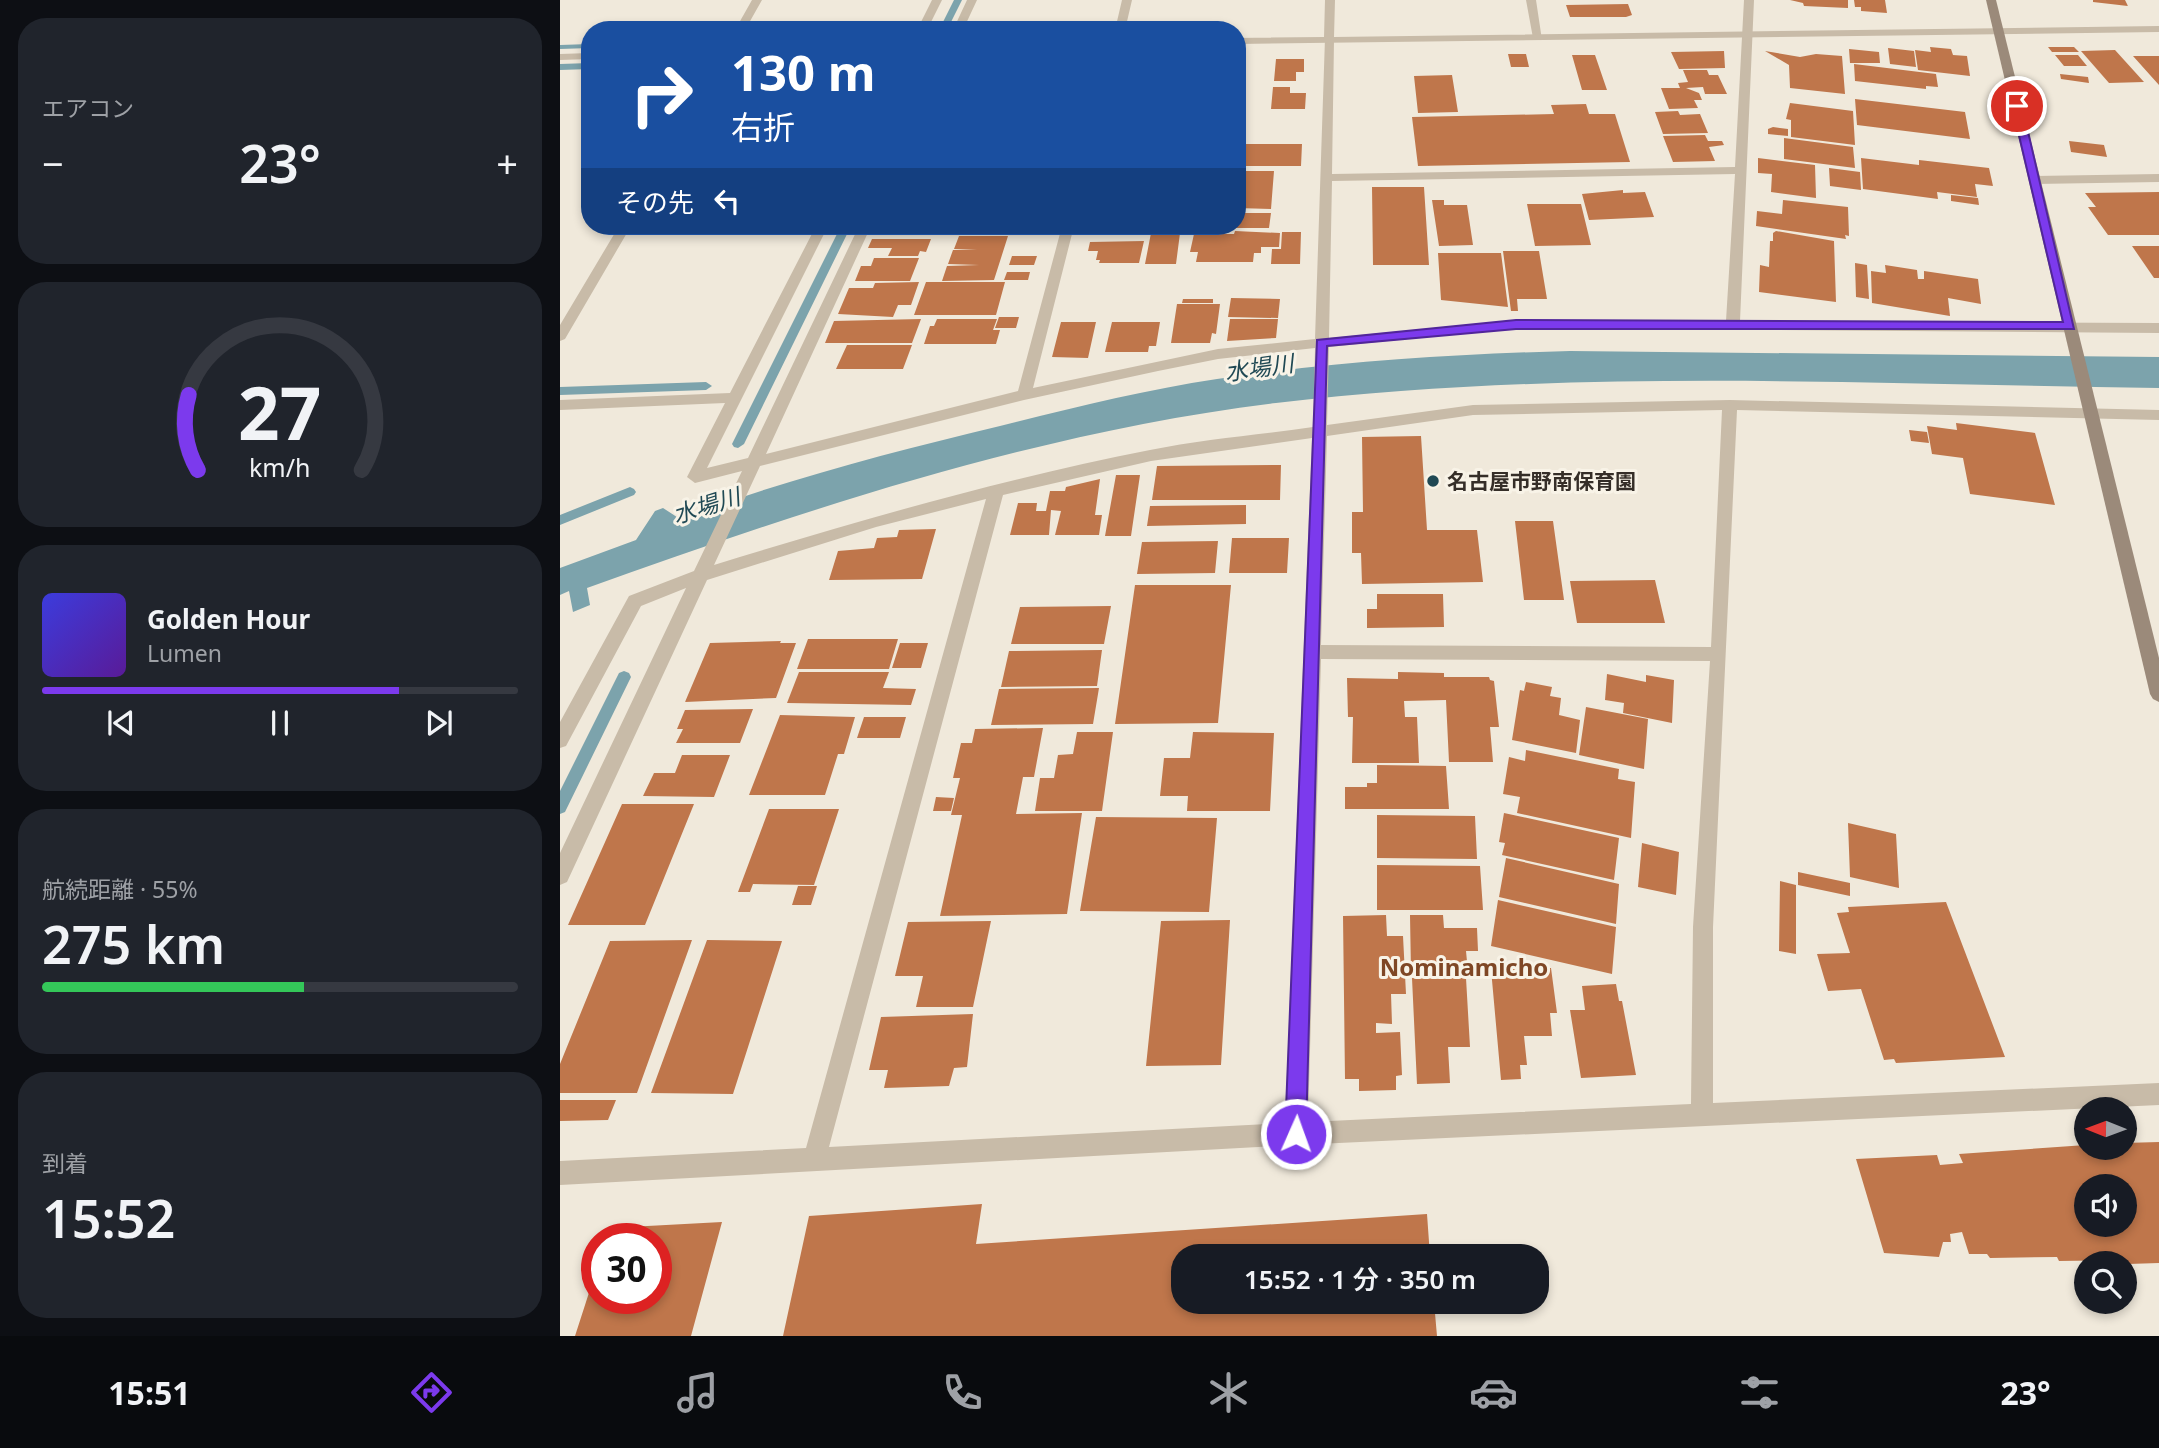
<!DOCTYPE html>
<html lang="ja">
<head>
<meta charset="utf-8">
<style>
	body { margin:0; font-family:"Noto Sans","Noto Sans JP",sans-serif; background:#20242c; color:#f1f3f6; height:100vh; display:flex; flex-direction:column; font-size:26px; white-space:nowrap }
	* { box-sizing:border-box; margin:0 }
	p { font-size:23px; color:#9ea1a6 }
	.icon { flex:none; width:38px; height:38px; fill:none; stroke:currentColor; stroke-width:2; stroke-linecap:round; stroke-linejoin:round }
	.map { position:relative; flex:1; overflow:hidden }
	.sheet { display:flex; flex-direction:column; gap:18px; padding:18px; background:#0d0f14; width:560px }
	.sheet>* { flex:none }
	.top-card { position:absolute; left:21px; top:21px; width:665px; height:214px; border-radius:28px; box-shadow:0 4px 10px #0003; background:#1a4fa0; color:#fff; overflow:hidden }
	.needle { width:46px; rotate:271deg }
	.buttons { position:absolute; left:1514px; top:1097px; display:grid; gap:14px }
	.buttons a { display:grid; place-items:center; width:63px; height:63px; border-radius:50%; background:#171b24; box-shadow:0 4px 10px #0003; font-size:35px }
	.speed { position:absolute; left:21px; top:1223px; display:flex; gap:14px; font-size:35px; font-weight:700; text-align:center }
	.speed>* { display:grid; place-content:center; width:91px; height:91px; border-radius:50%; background:#171b24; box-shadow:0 4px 10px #0003; line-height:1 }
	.speed .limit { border:10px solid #d22; background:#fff; color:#111 }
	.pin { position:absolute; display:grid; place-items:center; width:60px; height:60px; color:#fff; margin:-30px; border:4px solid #fff; border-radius:50%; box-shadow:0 2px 7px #0007 }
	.me { position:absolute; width:77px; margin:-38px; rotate:2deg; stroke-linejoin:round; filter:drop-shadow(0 0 5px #0008) }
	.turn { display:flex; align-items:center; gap:24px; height:147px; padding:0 35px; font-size:32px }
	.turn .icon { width:91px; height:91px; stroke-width:2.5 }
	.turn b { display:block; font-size:49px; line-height:60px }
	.then { display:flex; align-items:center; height:66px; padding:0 35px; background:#0003; gap:14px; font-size:26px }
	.big { font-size:52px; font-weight:600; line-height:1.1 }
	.sheet .widget { flex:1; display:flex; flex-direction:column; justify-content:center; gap:10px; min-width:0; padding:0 24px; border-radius:28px; background:#20242c }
	.sheet .dial { align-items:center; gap:0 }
	.dial svg { height:182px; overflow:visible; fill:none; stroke:#363941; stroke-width:7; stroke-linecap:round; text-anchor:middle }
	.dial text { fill:#f1f3f6; stroke:none }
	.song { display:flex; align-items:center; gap:21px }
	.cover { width:84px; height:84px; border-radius:10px; background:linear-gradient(135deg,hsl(240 70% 55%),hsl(270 70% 35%)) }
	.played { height:7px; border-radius:4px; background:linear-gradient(90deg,#7c3aed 75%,#363941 75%) }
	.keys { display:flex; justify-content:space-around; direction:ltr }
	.heat { display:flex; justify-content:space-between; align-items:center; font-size:38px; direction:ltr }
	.charge { height:10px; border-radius:5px; background:linear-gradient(90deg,#34c759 55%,#363941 0) }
	.trip { position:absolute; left:611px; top:1244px; width:378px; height:70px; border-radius:28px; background:#171b24; box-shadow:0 4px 10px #0003; font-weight:600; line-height:70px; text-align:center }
	.menu { display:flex; height:112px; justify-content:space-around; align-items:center; background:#090b0e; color:#9ea1a6 }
	.menu .icon { width:49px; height:49px }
	.menu .selected { color:#7c3aed }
	.menu b { font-size:32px; color:#f1f3f6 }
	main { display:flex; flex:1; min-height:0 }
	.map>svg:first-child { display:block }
	.water { fill:#7ca3ac }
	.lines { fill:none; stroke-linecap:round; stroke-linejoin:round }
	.stream { fill:#7ca3ac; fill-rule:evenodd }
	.building { fill:#bf764b; fill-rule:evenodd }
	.minor { fill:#c8bba8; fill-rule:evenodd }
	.tertiary { fill:#c8bba8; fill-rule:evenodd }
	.secondary { fill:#9b8a7a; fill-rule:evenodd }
	.route { fill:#7c3aed; stroke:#51269a; stroke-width:2 }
	.poi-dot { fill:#204954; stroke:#f8f3e7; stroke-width:2.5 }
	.labels { text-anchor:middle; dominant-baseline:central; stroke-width:6; stroke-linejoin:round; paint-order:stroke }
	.poi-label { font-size:21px; font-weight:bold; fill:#352e28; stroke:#f8f3e7; text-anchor:start }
	.water-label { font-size:23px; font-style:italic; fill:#204954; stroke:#f8f3e7 }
	.quarter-label { font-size:24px; font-weight:bold; fill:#7f4725; stroke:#f8f3e7 }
</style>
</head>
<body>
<main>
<section class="sheet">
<div class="widget"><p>エアコン</p>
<div class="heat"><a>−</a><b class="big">23°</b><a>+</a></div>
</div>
<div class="widget dial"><svg viewBox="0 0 100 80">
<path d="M14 69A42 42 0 1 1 86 69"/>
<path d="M14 69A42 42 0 0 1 10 36" stroke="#7c3aed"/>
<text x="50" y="56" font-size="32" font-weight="700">27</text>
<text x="50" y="72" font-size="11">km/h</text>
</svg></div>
<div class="widget">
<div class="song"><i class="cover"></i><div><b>Golden Hour</b><p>Lumen</p></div></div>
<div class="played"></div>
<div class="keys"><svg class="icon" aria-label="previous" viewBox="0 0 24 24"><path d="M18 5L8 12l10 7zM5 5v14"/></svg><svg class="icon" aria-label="pause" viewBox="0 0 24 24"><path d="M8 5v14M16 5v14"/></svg><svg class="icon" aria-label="next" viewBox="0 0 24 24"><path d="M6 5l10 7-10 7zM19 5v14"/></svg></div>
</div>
<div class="widget"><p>航続距離 · 55%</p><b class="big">275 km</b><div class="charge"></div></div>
<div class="widget"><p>到着</p><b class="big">15:52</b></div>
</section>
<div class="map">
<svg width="1599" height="1336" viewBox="0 0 1599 1336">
	<rect width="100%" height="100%" fill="#f0e9db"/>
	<!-- water -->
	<path class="water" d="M1010 351 1599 357V388C1305 384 1009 368 716 403 479 432 250 508 27 588L30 605 13 612 9 591 0 595V568L76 540 95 511 103 508 120 519C224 480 332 452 440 426 512 408 584 390 657 379 774 362 892 354 1010 351Z"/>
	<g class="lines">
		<!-- stream -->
		<path class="stream" d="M394 0H402L387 30H379Z
			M30 44V48L0 49V45Z
			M30 63V69L0 70V64Z
			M281 226H291L184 444 178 448 174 447 172 444Z
			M146 382 152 386 146 390 0 395V387Z
			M70 487 74 489 76 492 74 495 0 525V515Z
			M64 671 69 673 71 677 5 812 0 814V791L59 673Z"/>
	</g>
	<!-- building -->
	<path class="building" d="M1230 0H1288V8L1244 6 1243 3Z
		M1294 0H1325L1327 13 1301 11V7H1295Z
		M1533 0H1565L1568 6 1533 2Z
		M1068 4 1072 15 1066 17H1010L1006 5Z
		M1370 47 1391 49 1393 55 1407 56 1410 76 1358 70 1355 50 1371 52Z
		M1488 47H1514L1519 52H1492Z
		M1328 48 1354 51 1356 67 1330 64Z
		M1289 49 1319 52 1320 63H1290Z
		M1555 50 1584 82 1549 83 1521 51Z
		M1164 51 1165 68 1119 69 1111 52Z
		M1205 51 1240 57 1256 54 1282 56 1285 94 1230 88 1229 65Z
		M948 54H966L969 67H951Z
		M1012 55H1035L1047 90H1022Z
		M1495 55H1518L1527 66H1504Z
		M1573 56H1599V85L1590 75Z
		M716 59H744V72H736V81H714Z
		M1294 64 1376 74 1378 87 1366 86V89L1295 81Z
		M1123 70H1147L1149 75H1158L1167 94H1145L1143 87 1126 88 1139 93 1142 100H1134L1138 108 1109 109 1101 88H1120L1118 83 1128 82Z
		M1500 74 1528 77 1529 83 1501 79Z
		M892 75 898 112 858 113 854 76Z
		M713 87H730V93H746L745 109H711Z
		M1295 99 1405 112 1410 139 1297 125Z
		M1230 103 1293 111 1295 145 1231 137V120L1226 119Z
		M1026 104 1029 114H1055L1070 162 858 166 852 117 994 114 991 105Z
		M1118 111 1120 115 1140 114 1148 133 1103 134 1095 112Z
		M677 124H685L683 144H742L741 166H677Z
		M1213 127 1228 129V136L1208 134V129Z
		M1145 135 1148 141H1162L1164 145 1149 147 1155 161 1113 162 1103 136Z
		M1224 138 1293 147 1295 168 1224 159Z
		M1509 141 1544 145 1547 157 1511 152Z
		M1198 158 1255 165 1256 198 1211 192 1212 174 1198 173Z
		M1301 158 1359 165V160L1429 168 1433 186 1415 184 1417 197 1377 192 1378 199 1303 189Z
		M1269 168 1300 172 1301 190 1270 186Z
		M677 171H714L711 209 677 208Z
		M812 187H864L869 265H813Z
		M1063 190V193L1085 192 1094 217 1029 220 1022 194Z
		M1599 192V235H1548L1528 207H1536L1525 193Z
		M1391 195 1418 198 1419 205 1391 201Z
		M872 200H884V205H907L913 245 879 246Z
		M1223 200 1288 207 1289 236 1285 235 1286 239 1196 226 1197 211 1222 214Z
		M967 204H1021L1031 245 975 246Z
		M677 213H711L709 228H607L677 226Z
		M348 226H411L409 229 346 230Z
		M675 231 720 233 719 247H701V253H694L693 262H636L638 252H630L634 234H674Z
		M1216 231 1274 241 1276 302 1199 292 1200 265 1209 267 1210 241H1213V233Z
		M722 232H741L740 264H711L712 249H721Z
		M591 233H620L616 264H585Z
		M399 236H448L434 280 382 281 387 266 419 265 388 264 393 250H417L394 249Z
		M312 239H371L366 252 360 251 358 256H328L332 248H308Z
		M584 241 579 263H539L540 260H536L538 251H528L530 242Z
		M1572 246H1599V278H1594Z
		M943 251H979L987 299H957L958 311H951Z
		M878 253H941L948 307 881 300Z
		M452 256H477L474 265H449Z
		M314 258H359L350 281H295L301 266H311Z
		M1295 263 1307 265 1309 299 1296 297Z
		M1325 265 1357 270 1358 279H1364V271L1418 279 1421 304 1388 298 1390 316 1312 303 1311 271 1326 273Z
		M447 272H470L468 280H444Z
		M359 282 351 305H338L333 317 278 314 289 288H313L315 283Z
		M366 282H445L436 315H354Z
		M671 298 720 299 718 318 668 317Z
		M623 299H653V303H622Z
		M617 304H660L656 334 652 333 650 343H611Z
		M439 317H459L456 328H435Z
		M361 319 352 343H265L274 321Z
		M377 319H437L433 330H440L436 344H364L370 326H374Z
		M670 319H718L716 338 667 341Z
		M501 322H536L528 358 492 357Z
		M552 322H600L596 346H589L588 352H545Z
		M287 345H352L343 369H276Z
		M1396 423 1475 433 1495 505 1410 494 1403 458 1372 454 1367 426 1397 430Z
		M1349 430 1367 432 1369 443 1351 441Z
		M861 436 867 530H917L923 582 802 584 801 553H792V512H803L802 437Z
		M721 465 720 500H592L597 466Z
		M556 475H580L571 536H545Z
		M540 479 535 515H542L539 535H495L501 511 491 510 489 535H450L458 503H477L476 511H486L490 491H505L506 487Z
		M686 505V524L587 526 590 506Z
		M955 521H993L1004 600H964Z
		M376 529 362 579 269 580 278 551 314 548 317 538 337 537 339 530Z
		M672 538H729L727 573H669Z
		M658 541 655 573 577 574 582 542Z
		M1095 580 1105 623H1017L1010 581Z
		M575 585H671L658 723 555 724Z
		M817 594H883L884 627 807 628V609H817Z
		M551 606 544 644H451L460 607Z
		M248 639H338L329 669H237Z
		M221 641 220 643H236L216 698 125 702 150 643Z
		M340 643H368L361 668H332Z
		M542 650 537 686 441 687 449 651Z
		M239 672H329L323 688 356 689 351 705 227 703Z
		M838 672 884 673V677H929L930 680 934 681 939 727H930L933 762H889L886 700 844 701 845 717H857L859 763H792L793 717H788L787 678 838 679Z
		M1047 674 1086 682V675L1114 680 1112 723 1063 713 1064 703 1045 700Z
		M966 682 992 687 990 696 1001 698 999 715 1020 720 1016 753 952 740 960 690 964 691Z
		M539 688 533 724 431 725 439 689Z
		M1026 707 1088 719 1084 769 1019 755Z
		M193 709 180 743H116L123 729H117L125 710Z
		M220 715 295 717 284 754H278L265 795H189Z
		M304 717H346L340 738H297Z
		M483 728 474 777H463L456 814 522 813 507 914 380 916 402 815H391L400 778H393L401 743H412L415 729Z
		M517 732H553L542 811H475L480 778H494L498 755 513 754Z
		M633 732 714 733 710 811H627L628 796H600L604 758H630Z
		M966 750 1059 769 1058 779 1075 782 1071 838 957 813 960 797 943 794 949 757 965 761Z
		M122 755H170L154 797 83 796 94 773H115Z
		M817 765 886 766 889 809H785V787H807V783H817Z
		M376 797 394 798 391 811H373Z
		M62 804H134L85 925H8Z
		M209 809H279L254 885 193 884 190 892H178Z
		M944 813 1059 838 1054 880 942 855 945 843 939 842Z
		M817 815 915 816 917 859 817 858Z
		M536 817 657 818 649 912 520 911Z
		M1288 823 1336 834 1339 888 1290 877Z
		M1082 843 1119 852 1116 895 1078 887Z
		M946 858 1059 884 1056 924 939 897Z
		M817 865 920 866 923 910H817Z
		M1238 872 1290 883V896L1238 885Z
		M1220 881 1236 885V954L1219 951Z
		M238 886H257L251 905H232Z
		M938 900 1056 927 1052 974 931 946Z
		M1386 902 1445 1057 1336 1063 1334 1059 1324 1060 1301 989 1268 991 1257 954 1290 953 1277 913 1289 912 1288 907Z
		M826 915 827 936H843L846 994H831L832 1024 816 1023V1033L840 1032 842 1075 836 1076V1090L799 1091V1079H785L783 916Z
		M850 915H883L884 928H917L918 951H906L908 972 851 973Z
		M670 920 661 1065 586 1066 601 921Z
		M431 921 413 1007H356L363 976H335L348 922Z
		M132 940 77 1093H0V1064L50 941Z
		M147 940 222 941 173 1094 91 1093Z
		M991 968 997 1013H990L992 1036H964L967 1065H960L961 1079 941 1080 931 969Z
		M852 978H906L910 1047H888L890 1083 857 1084Z
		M1056 984 1059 1001H1062L1076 1075 1021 1078 1010 1010H1025L1022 986Z
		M413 1014 407 1067 394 1068 389 1086 324 1088 328 1070H309L321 1017Z
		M0 1100H56L48 1120 0 1121Z
		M1599 1142V1263L1568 1264 1566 1260 1499 1261 1497 1257 1430 1258 1427 1254H1409L1402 1232 1390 1234 1391 1242H1383L1379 1257 1324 1253 1296 1159 1377 1155 1380 1165 1403 1163 1399 1154 1526 1145V1148H1564V1143ZM1526 1186H1564V1225H1526Z
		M422 1204 416 1244 867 1214 870 1256H623V1302H874L877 1336H223L249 1216Z
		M162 1222 131 1336H15L36 1271 37 1298H96V1239H47L50 1228Z"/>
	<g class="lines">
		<!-- minor -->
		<path class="minor" d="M192 0H202L185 30H175Z
			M372 0H382L367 30H357Z
			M407 0H417L403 30H393Z
			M562 0H572L565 30H555Z
			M966 0H976L982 40 973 38Z
			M1184 0H1194L1180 321 1599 323V333L956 328 769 347 767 425 913 405 1170 400 1599 410V420L1177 410 1153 927V1103L1599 1083V1105L736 1145 0 1185V1161L246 1148 426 499 316 527 147 580 7 882 0 885V853L126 588 81 606 6 746 0 748V722L69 596 134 571 182 471 135 483 127 477 165 403 0 410V400L170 393 256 226H268L147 468 188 458 299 226H311L206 454 458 391 502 226H514L473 388 658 349 755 339 765 38 774 40 772 174 1175 167ZM1175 174 1166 321 956 320 769 338 772 181ZM755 348 753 427C699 435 643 439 590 450 442 479 297 521 154 565L200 466 464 400 598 371 658 359ZM1162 410 1151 647 761 645 767 436 913 415ZM752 438 725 1123 269 1147 443 495 591 461ZM761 659 1150 661 1133 927 1131 1104 748 1122Z
			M1599 174V182L1475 184 1469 180 1475 176Z
			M59 226H71L5 339 0 341V325Z"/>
		<!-- tertiary -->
		<path class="tertiary" d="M765 0H775L774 37 1599 26V32L677 44V38L764 37Z
			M30 53V59L0 60V54Z"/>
		<!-- secondary -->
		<path class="secondary" d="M1426 0H1436L1599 658V702L1593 699 1590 694Z"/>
	</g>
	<!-- route -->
	<path class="route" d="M1457 103 1462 106 1514 329H956L767 346 746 1134 743 1141 736 1144 729 1141 725 1134 757 340 956 320 1503 322 1452 106Z"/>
	<!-- markers -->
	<circle class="poi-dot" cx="873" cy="481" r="7"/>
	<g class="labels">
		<!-- poi labels -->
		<g class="poi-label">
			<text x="887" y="481">名古屋市野南保育園</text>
		</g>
		<!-- water labels -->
		<g class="water-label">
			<text transform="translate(699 367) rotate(-8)">水場川</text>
			<text transform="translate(146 505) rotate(-17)">水場川</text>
		</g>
		<!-- quarter labels -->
		<g class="quarter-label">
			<text x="904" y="966">Nominamicho</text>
		</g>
	</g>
</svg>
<div class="buttons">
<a><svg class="needle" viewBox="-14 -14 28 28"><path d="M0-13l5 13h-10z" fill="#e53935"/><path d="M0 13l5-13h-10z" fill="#9ea1a6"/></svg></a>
<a><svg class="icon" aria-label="sound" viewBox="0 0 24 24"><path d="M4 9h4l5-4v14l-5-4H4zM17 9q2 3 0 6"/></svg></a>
<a><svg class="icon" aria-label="search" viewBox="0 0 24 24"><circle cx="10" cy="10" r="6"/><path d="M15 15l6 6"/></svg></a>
</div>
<div class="speed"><div class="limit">30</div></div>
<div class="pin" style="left:1457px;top:106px;background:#d93025"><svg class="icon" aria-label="arrive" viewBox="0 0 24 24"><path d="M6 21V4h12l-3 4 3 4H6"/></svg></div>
<svg class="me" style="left:736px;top:1134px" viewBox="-20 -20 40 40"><circle r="17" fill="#7c3aed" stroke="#fff" stroke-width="3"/><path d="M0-11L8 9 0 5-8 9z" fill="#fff"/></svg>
<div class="trip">15:52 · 1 分 · 350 m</div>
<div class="top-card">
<div class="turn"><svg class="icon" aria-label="right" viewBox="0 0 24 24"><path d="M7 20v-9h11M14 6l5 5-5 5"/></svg><div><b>130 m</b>右折</div></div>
<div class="then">その先<svg class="icon" aria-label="left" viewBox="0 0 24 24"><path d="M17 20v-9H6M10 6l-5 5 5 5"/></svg></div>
</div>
</div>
</main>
<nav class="menu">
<b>15:51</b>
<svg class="icon selected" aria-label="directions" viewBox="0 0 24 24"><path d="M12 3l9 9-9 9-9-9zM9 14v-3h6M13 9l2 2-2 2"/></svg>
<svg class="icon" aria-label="music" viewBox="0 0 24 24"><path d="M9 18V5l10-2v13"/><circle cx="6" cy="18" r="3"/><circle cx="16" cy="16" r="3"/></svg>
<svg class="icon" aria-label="phone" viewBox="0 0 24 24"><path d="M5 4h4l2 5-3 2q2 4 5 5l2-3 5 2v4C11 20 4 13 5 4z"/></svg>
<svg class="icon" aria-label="climate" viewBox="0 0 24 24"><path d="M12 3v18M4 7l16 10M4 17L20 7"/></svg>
<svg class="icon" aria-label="car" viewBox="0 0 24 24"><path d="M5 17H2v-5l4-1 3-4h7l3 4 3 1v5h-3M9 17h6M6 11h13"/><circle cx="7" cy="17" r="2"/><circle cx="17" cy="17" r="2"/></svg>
<svg class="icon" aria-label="filters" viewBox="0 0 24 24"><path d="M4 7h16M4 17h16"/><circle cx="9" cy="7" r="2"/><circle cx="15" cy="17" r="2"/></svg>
<b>23°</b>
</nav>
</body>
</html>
